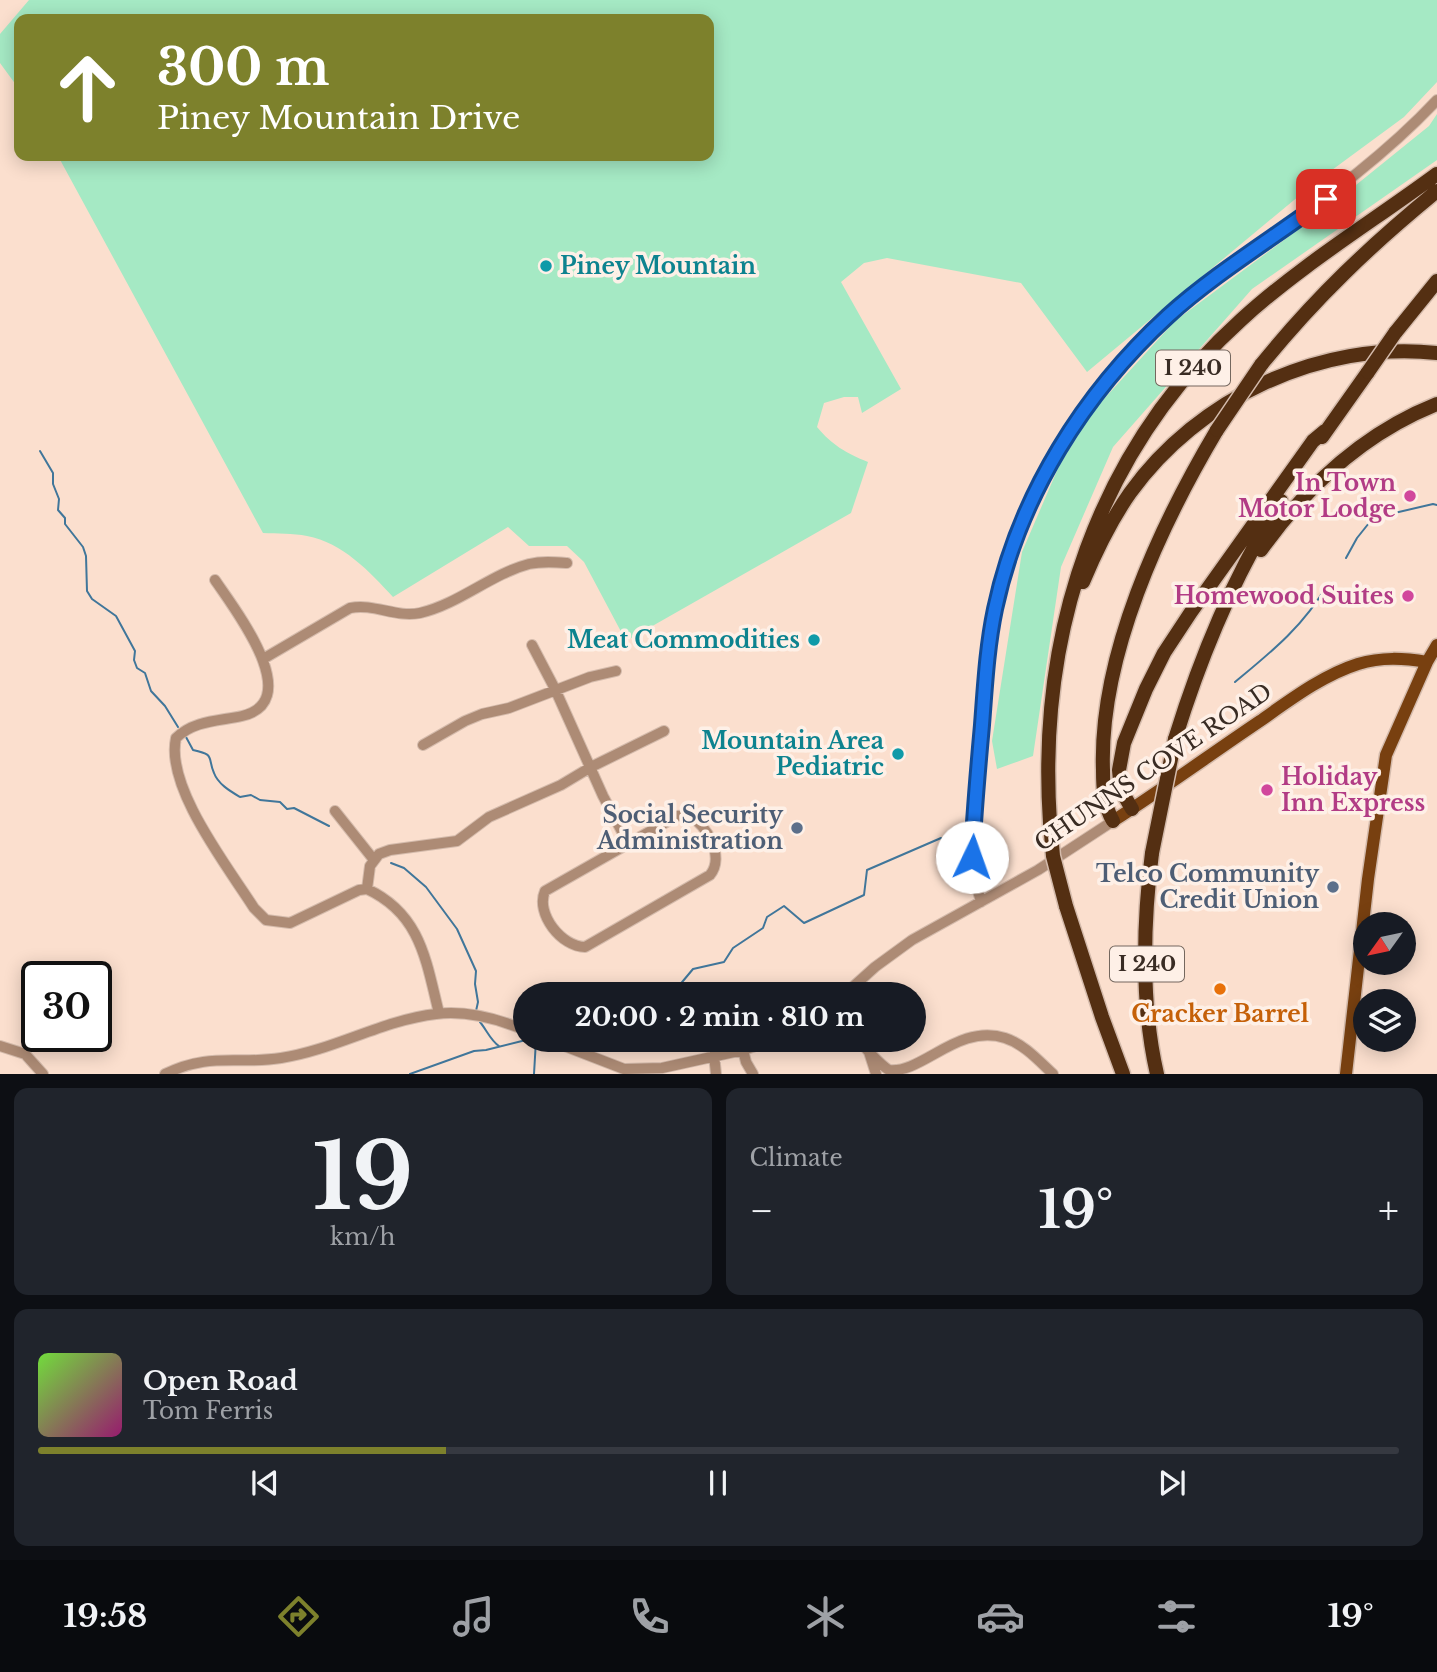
<!DOCTYPE html>
<html lang="en">
<head>
<meta charset="utf-8">
<style>
	body { margin:0; font-family:"Libre Baskerville",serif; background:#20242c; color:#f1f3f6; height:100vh; display:flex; flex-direction:column; font-size:26px; white-space:nowrap }
	* { box-sizing:border-box; margin:0 }
	p { font-size:23px; color:#9ea1a6 }
	.icon { flex:none; width:38px; height:38px; fill:none; stroke:currentColor; stroke-width:2; stroke-linecap:round; stroke-linejoin:round }
	.map { position:relative; height:1074px; overflow:hidden }
	.details { display:flex; flex-direction:column; gap:14px; padding:14px; background:#0d0f14; flex:1 }
	.details>* { flex:none }
	.hud { position:absolute; left:14px; top:14px; width:700px; height:147px; border-radius:14px; box-shadow:0 4px 18px #0003; background:#7d812c; color:#fff; overflow:hidden }
	.needle { width:46px; rotate:237deg }
	.controls { position:absolute; left:1353px; top:912px; display:grid; gap:14px }
	.controls a { display:grid; place-items:center; width:63px; height:63px; border-radius:50%; background:#171b24; box-shadow:0 4px 18px #0003; font-size:35px }
	.speed { position:absolute; left:21px; top:961px; display:flex; gap:14px; font-size:35px; font-weight:700; text-align:center }
	.speed>* { display:grid; place-content:center; width:91px; height:91px; border-radius:50%; background:#171b24; box-shadow:0 4px 18px #0003; line-height:1 }
	.speed .limit { border:4px solid #111; border-radius:10px; background:#fff; color:#111 }
	.pin { position:absolute; display:grid; place-items:center; width:60px; height:60px; color:#fff; margin:-30px; border-radius:14px; box-shadow:0 4px 10px #0006 }
	.me { position:absolute; width:77px; margin:-38px; rotate:3deg; stroke-linejoin:round; filter:drop-shadow(0 0 5px #0008) }
	.turn { display:flex; align-items:center; gap:24px; height:147px; padding:0 28px; font-size:32px }
	.turn .icon { width:91px; height:91px; stroke-width:2.5 }
	.turn b { display:block; font-size:49px; line-height:60px }
	.big { font-size:52px; font-weight:700; line-height:1.1 }
	.details .widget { flex:1; display:flex; flex-direction:column; justify-content:center; gap:10px; min-width:0; padding:0 24px; border-radius:14px; background:#20242c }
	.details .dial { align-items:center; gap:0 }
	.dial b { font-size:91px; line-height:1 }
	.song { display:flex; align-items:center; gap:21px }
	.cover { width:84px; height:84px; border-radius:10px; background:linear-gradient(135deg,hsl(100 70% 55%),hsl(320 70% 35%)) }
	.played { height:7px; border-radius:4px; background:linear-gradient(90deg,#7d812c 30%,#363941 30%) }
	.keys { display:flex; justify-content:space-around; direction:ltr }
	.heat { display:flex; justify-content:space-between; align-items:center; font-size:38px; direction:ltr }
	.details .tiles { flex:1; display:grid; gap:14px; grid-template-columns:1fr 1fr }
	.widget:last-child { grid-column:span 2 }
	.trip { position:absolute; left:513px; top:982px; width:413px; height:70px; border-radius:35px; background:#171b24; box-shadow:0 4px 18px #0003; font-weight:700; line-height:70px; text-align:center }
	.tab-bar { display:flex; height:112px; justify-content:space-around; align-items:center; background:#090b0e; color:#9ea1a6 }
	.tab-bar .icon { width:49px; height:49px }
	.tab-bar .current { color:#7d812c }
	.tab-bar b { font-size:32px; color:#f1f3f6 }
	.map>svg:first-child { display:block }
	.green { fill:#a5e9c4 }
	.lines { fill:none; stroke-linecap:round; stroke-linejoin:round }
	.stream { stroke:#40769a; stroke-width:2 }
	.minor-casing { stroke:#d4bbac; stroke-width:12 }
	.major-casing { stroke:#d4bbac; stroke-width:15 }
	.highway-casing { stroke:#d4bbac; stroke-width:17 }
	.minor { stroke:#ad8b75; stroke-width:10 }
	.major { stroke:#784010; stroke-width:12 }
	.highway { stroke:#542f12; stroke-width:14 }
	.highway-bridge-casing { stroke:#d4bbac; stroke-width:17; stroke-linecap:butt }
	.highway-bridge { stroke:#542f12; stroke-width:14 }
	.route-casing { stroke:#114b97; stroke-width:18 }
	.route { stroke:#1a73e8; stroke-width:12 }
	.culture-dot { fill:#0f9aa8; stroke:#fef0e7; stroke-width:2.5 }
	.hotel-dot { fill:#d1479c; stroke:#fef0e7; stroke-width:2.5 }
	.service-dot { fill:#5c6f8a; stroke:#fef0e7; stroke-width:2.5 }
	.food-dot { fill:#e8710a; stroke:#fef0e7; stroke-width:2.5 }
	.labels { text-anchor:middle; dominant-baseline:central; stroke-width:7; stroke-linejoin:round; paint-order:stroke }
	.shield { fill:#fef0e7; stroke:#74675e; stroke-width:2 }
	.shield-label { font-size:21px; font-weight:bold; fill:#392c24 }
	.culture-label { font-size:23px; font-weight:bold; fill:#0d838f; stroke:#fef0e7; text-anchor:end }
	.hotel-label { font-size:23px; font-weight:bold; fill:#b23c85; stroke:#fef0e7; text-anchor:end }
	.street-label { font-size:23px; fill:#392c24; stroke:#fef0e7 }
	.service-label { font-size:23px; font-weight:bold; fill:#4e5e75; stroke:#fef0e7; text-anchor:end }
	.food-label { font-size:23px; font-weight:bold; fill:#c56008; stroke:#fef0e7 }
</style>
</head>
<body>
<div class="map">
<svg width="1437" height="1074" viewBox="0 0 1437 1074">
	<rect width="100%" height="100%" fill="#fbdfce"/>
	<!-- green -->
	<path class="green" d="M29 0H1437V82L1404 117 1317 181 1087 372 1021 283 887 258 864 263 841 282 901 389 862 413 858 397H844L824 403 817 427C832 445 846 453 868 462L851 513 626 641 584 562 567 546H529L508 527 393 597C369 571 343 543 307 536 293 533 277 534 263 533L58 156H709V19H19V89L0 63V34Z
		M1437 114V160L1252 289 1113 447 1061 567 1033 756 997 769 992 741 1022 552 1059 466 1093 411 1175 321 1330 206 1429 126Z"/>
	<g class="lines">
		<!-- stream -->
		<path class="stream" d="M40 451 53 473V484L59 499 58 510 65 518V524L83 547 86 556 87 591 92 599 116 616 135 651 134 660 137 668 145 673 151 691 165 706 178 727
			M1346 558 1357 538 1373 518 1433 504 1437 505
			M1235 682C1270 653 1304 626 1327 585
			M186 737 193 750C216 755 207 757 214 773 218 784 230 791 240 797L251 795 260 800 280 802 287 809 294 808 329 826
			M391 863 404 868 426 887 457 929 476 971 475 984 478 1002 476 1011
			M664 994 678 987 693 969 724 962 733 948 763 928 767 917 784 906 804 923 864 895 867 870 941 838
			M480 1022C486 1029 491 1041 499 1046
			M410 1074 474 1051 486 1050 526 1040
			M534 1074 536 1040"/>
		<!-- minor casing -->
		<g class="minor-casing">
			<path id="minor" d="M215 580C233 607 307 701 242 716 220 721 194 720 176 738 165 787 228 867 254 908L266 920 290 923 359 890 367 889C421 914 426 961 439 1013
				M532 645 555 689 603 796 628 843
				M263 659 350 608C374 603 396 618 420 613 459 604 491 574 529 564 542 561 554 562 567 563
				M423 745 465 721 482 714 509 708 590 677 616 671
				M335 811 374 860
				M689 815C707 825 725 857 710 875L585 947C562 947 535 914 545 891L677 816Z
				M367 889 370 866 379 854 390 850 457 841 489 817 561 785 591 767 664 731
				M981 902 974 876 972 857C974 809 979 762 983 715 986 678 988 641 996 605 1023 486 1095 373 1190 298 1274 232 1364 178 1437 100
				M845 994 875 967 912 940 1038 870 1113 821
				M549 1040 624 1069 662 1068 743 1050 774 1040
				M859 1040 869 1052 876 1074
				M0 1046 25 1054 43 1074
				M743 1050 746 1062 753 1074
				M869 1052C875 1058 882 1066 889 1070 922 1074 958 1023 1005 1038 1024 1044 1039 1061 1053 1074
				M714 1055 716 1074
				M165 1074C210 1052 236 1065 281 1058 334 1050 383 1020 436 1014 466 1010 498 1019 525 1030"/>
		</g>
		<!-- major casing -->
		<g class="major-casing">
			<path id="major" d="M1113 821C1163 789 1211 754 1260 721 1290 700 1323 675 1358 664 1382 657 1403 658 1427 662
				M1346 1074 1368 879 1386 755 1427 662 1437 645"/>
		</g>
		<!-- highway casing -->
		<g class="highway-casing">
			<path id="highway" d="M1395 333 1437 281
				M1261 365C1315 298 1371 245 1437 191
				M1322 437 1368 372
				M1261 550C1306 487 1364 433 1437 404
				M1083 582C1096 551 1111 520 1130 493 1198 398 1321 340 1437 353
				M1175 739C1201 655 1234 575 1281 501
				M1132 809 1121 790 1119 770 1124 743 1146 689 1164 653 1191 612 1313 441 1325 431
				M1113 821C1104 806 1103 788 1103 770 1099 656 1160 526 1217 430
				M1050 823C1037 633 1097 450 1241 320 1301 265 1372 222 1437 174
				M1152 853C1143 923 1141 1005 1157 1074
				M1066 906 1102 1017 1123 1074"/>
		</g>
		<!-- minor -->
		<use href="#minor" class="minor"/>
		<!-- major -->
		<use href="#major" class="major"/>
		<!-- highway -->
		<use href="#highway" class="highway"/>
		<!-- highway-bridge casing -->
		<g class="highway-bridge-casing">
			<path id="highway-bridge" d="M1368 372 1395 333
				M1217 430 1261 365
				M1050 823 1053 856 1066 906
				M1152 853 1175 739"/>
		</g>
		<!-- highway-bridge -->
		<use href="#highway-bridge" class="highway-bridge"/>
	</g>
	<g class="lines">
		<!-- route casing -->
		<g class="route-casing">
			<path id="route" d="M972 857C974 813 978 769 982 725 985 686 987 647 995 609 1019 496 1084 393 1168 316 1214 274 1275 237 1326 199"/>
		</g>
		<!-- route -->
		<use href="#route" class="route"/>
	</g>
	<!-- markers -->
	<g class="culture-dot">
		<circle cx="546" cy="266" r="7"/>
		<circle cx="814" cy="640" r="7"/>
		<circle cx="898" cy="754" r="7"/>
	</g>
	<g class="hotel-dot">
		<circle cx="1410" cy="496" r="7"/>
		<circle cx="1408" cy="596" r="7"/>
		<circle cx="1267" cy="790" r="7"/>
	</g>
	<g class="service-dot">
		<circle cx="797" cy="828" r="7"/>
		<circle cx="1333" cy="887" r="7"/>
	</g>
	<circle class="food-dot" cx="1220" cy="989" r="7"/>
	<g class="labels">
		<!-- shield labels -->
		<g class="shield">
			<rect x="1156" y="350.5" width="74" height="35" rx="5"/>
			<rect x="1110" y="946.5" width="74" height="35" rx="5"/>
		</g>
		<g class="shield-label">
			<text x="1193" y="368">I 240</text>
			<text x="1147" y="964">I 240</text>
		</g>
		<!-- culture labels -->
		<g class="culture-label">
			<text x="560" y="266" text-anchor="start">Piney Mountain</text>
			<text x="800" y="640">Meat Commodities</text>
			<text x="884" y="741">Mountain Area<tspan x="884" dy="26">Pediatric</tspan></text>
		</g>
		<!-- hotel labels -->
		<g class="hotel-label">
			<text x="1396" y="483">In Town<tspan x="1396" dy="26">Motor Lodge</tspan></text>
			<text x="1394" y="596">Homewood Suites</text>
			<text x="1281" y="777" text-anchor="start">Holiday<tspan x="1281" dy="26">Inn Express</tspan></text>
		</g>
		<!-- street labels -->
		<g class="street-label">
			<text transform="translate(1153 767) rotate(-34)">CHUNNS COVE ROAD</text>
		</g>
		<!-- service labels -->
		<g class="service-label">
			<text x="783" y="815">Social Security<tspan x="783" dy="26">Administration</tspan></text>
			<text x="1319" y="874">Telco Community<tspan x="1319" dy="26">Credit Union</tspan></text>
		</g>
		<!-- food labels -->
		<g class="food-label">
			<text x="1220" y="1014">Cracker Barrel</text>
		</g>
	</g>
</svg>
<div class="controls">
<a><svg class="needle" viewBox="-14 -14 28 28"><path d="M0-13l5 13h-10z" fill="#e53935"/><path d="M0 13l5-13h-10z" fill="#9ea1a6"/></svg></a>
<a><svg class="icon" aria-label="layers" viewBox="0 0 24 24"><path d="M12 4l9 5-9 5-9-5zM3 14l9 5 9-5"/></svg></a>
</div>
<div class="speed"><div class="limit">30</div></div>
<div class="pin" style="left:1326px;top:199px;background:#d93025"><svg class="icon" aria-label="arrive" viewBox="0 0 24 24"><path d="M6 21V4h12l-3 4 3 4H6"/></svg></div>
<svg class="me" style="left:972px;top:857px" viewBox="-20 -20 40 40"><circle r="19" fill="#fff"/><path d="M0-13L10 11 0 6-10 11z" fill="#1a73e8"/></svg>
<div class="trip">20:00 · 2 min · 810 m</div>
<div class="hud">
<div class="turn"><svg class="icon" aria-label="ahead" viewBox="0 0 24 24"><path d="M12 20V5M6 11l6-6 6 6"/></svg><div><b>300 m</b>Piney Mountain Drive</div></div>
</div>
</div>
<section class="details">
<div class="tiles">
<div class="widget dial"><b>19</b><p>km/h</p></div>
<div class="widget"><p>Climate</p>
<div class="heat"><a>−</a><b class="big">19°</b><a>+</a></div>
</div>
<div class="widget">
<div class="song"><i class="cover"></i><div><b>Open Road</b><p>Tom Ferris</p></div></div>
<div class="played"></div>
<div class="keys"><svg class="icon" aria-label="previous" viewBox="0 0 24 24"><path d="M18 5L8 12l10 7zM5 5v14"/></svg><svg class="icon" aria-label="pause" viewBox="0 0 24 24"><path d="M8 5v14M16 5v14"/></svg><svg class="icon" aria-label="next" viewBox="0 0 24 24"><path d="M6 5l10 7-10 7zM19 5v14"/></svg></div>
</div>
</div>
</section>
<nav class="tab-bar">
<b>19:58</b>
<svg class="icon current" aria-label="directions" viewBox="0 0 24 24"><path d="M12 3l9 9-9 9-9-9zM9 14v-3h6M13 9l2 2-2 2"/></svg>
<svg class="icon" aria-label="music" viewBox="0 0 24 24"><path d="M9 18V5l10-2v13"/><circle cx="6" cy="18" r="3"/><circle cx="16" cy="16" r="3"/></svg>
<svg class="icon" aria-label="phone" viewBox="0 0 24 24"><path d="M5 4h4l2 5-3 2q2 4 5 5l2-3 5 2v4C11 20 4 13 5 4z"/></svg>
<svg class="icon" aria-label="climate" viewBox="0 0 24 24"><path d="M12 3v18M4 7l16 10M4 17L20 7"/></svg>
<svg class="icon" aria-label="car" viewBox="0 0 24 24"><path d="M5 17H2v-5l4-1 3-4h7l3 4 3 1v5h-3M9 17h6M6 11h13"/><circle cx="7" cy="17" r="2"/><circle cx="17" cy="17" r="2"/></svg>
<svg class="icon" aria-label="filters" viewBox="0 0 24 24"><path d="M4 7h16M4 17h16"/><circle cx="9" cy="7" r="2"/><circle cx="15" cy="17" r="2"/></svg>
<b>19°</b>
</nav>
</body>
</html>
